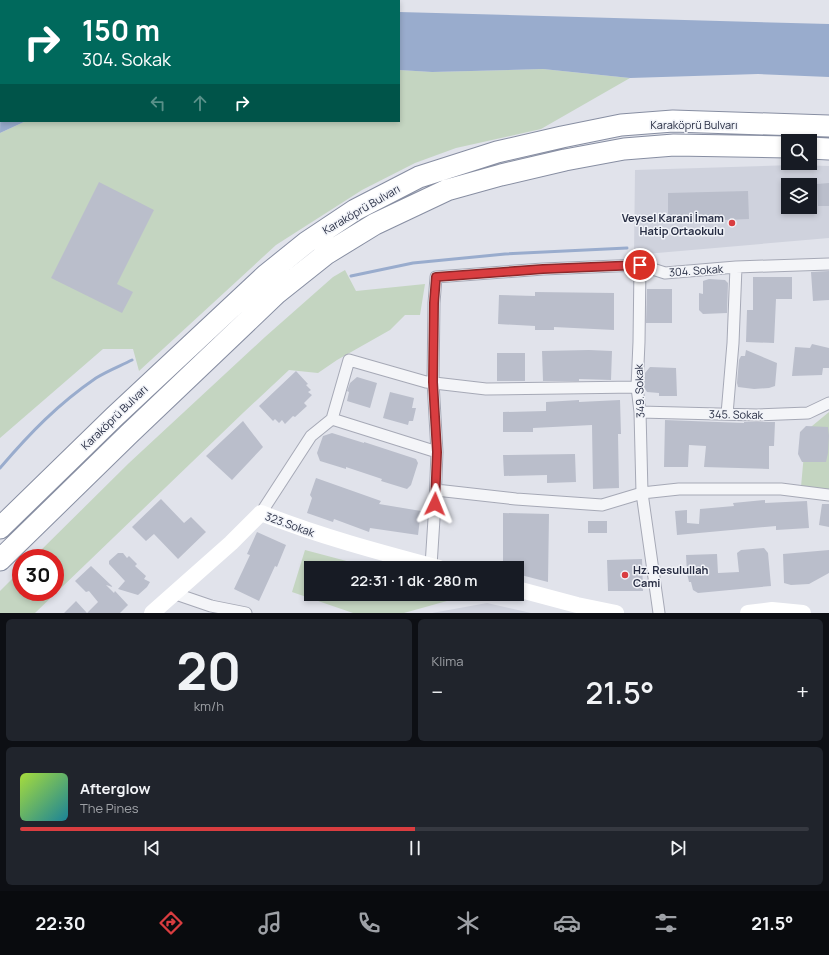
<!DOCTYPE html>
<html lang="tr">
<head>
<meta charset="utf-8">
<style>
	body { margin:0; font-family:Manrope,sans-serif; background:#20242c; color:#f1f3f6; height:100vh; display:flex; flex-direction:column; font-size:15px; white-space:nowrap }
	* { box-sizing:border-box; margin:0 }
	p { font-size:13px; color:#9ea1a6 }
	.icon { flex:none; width:22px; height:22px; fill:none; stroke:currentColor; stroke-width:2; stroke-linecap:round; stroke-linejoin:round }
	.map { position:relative; height:613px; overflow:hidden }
	.sheet { display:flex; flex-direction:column; gap:6px; padding:6px; background:#0d0f14; flex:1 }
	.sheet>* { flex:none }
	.top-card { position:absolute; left:0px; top:0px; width:400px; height:122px; box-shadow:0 2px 6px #0003; background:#00695c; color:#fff; overflow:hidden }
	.fabs { position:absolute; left:781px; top:134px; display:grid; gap:8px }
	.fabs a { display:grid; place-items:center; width:36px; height:36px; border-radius:0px; background:#171b24; box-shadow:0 2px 6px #0003; font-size:20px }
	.speed { position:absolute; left:12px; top:549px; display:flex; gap:8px; font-size:20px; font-weight:700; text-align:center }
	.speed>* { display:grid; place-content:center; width:52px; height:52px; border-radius:50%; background:#171b24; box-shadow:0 2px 6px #0003; line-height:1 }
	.speed .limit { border:6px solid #d22; background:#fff; color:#111 }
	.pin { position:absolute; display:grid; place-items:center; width:34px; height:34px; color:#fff; margin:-17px; border:2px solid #fff; border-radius:50%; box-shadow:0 1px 4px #0007 }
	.me { position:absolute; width:44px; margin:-22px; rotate:2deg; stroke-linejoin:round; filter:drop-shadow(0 0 3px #0008) }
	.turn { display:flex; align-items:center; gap:14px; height:84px; padding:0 16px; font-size:18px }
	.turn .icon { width:52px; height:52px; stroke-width:2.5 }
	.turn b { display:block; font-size:28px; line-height:34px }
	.lanes { display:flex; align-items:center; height:38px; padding:0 16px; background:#0003; justify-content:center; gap:20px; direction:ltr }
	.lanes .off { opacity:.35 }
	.big { font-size:30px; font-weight:600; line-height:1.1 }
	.sheet .tile { flex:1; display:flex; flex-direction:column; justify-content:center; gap:6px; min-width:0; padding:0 14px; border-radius:6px; background:#20242c }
	.sheet .dial { align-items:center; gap:0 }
	.dial b { font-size:52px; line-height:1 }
	.song { display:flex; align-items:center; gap:12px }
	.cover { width:48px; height:48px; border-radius:6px; background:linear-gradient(135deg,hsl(80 70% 55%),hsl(190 70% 35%)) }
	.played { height:4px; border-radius:2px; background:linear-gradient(90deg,#d93d40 50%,#363941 50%) }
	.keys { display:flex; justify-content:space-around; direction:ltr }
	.heat { display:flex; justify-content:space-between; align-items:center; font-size:22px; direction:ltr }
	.sheet .tiles { flex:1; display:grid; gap:6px; grid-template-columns:1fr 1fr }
	.tile:last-child { grid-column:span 2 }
	.trip { position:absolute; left:304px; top:561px; width:220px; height:40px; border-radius:0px; background:#171b24; box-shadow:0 2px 6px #0003; font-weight:600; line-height:40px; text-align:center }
	.menu { display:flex; height:64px; justify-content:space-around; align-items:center; background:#090b0e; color:#9ea1a6 }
	.menu .icon { width:28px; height:28px }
	.menu .active { color:#d93d40 }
	.menu b { font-size:18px; color:#f1f3f6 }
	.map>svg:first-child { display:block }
	.built { fill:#cfd2dd; fill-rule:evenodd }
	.green { fill:#c4d5c1 }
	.water { fill:#99accd }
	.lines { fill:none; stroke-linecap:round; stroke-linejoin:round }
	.stream { stroke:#99accd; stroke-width:3 }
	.building { fill:#babecb }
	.street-casing { stroke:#a6a9b6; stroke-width:13 }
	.highway-casing { stroke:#878ea2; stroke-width:23 }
	.street { stroke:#f4f5f8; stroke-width:11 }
	.secondary { stroke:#fff; stroke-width:16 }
	.highway { stroke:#fff; stroke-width:21 }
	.route-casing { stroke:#8d282a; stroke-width:10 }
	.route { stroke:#d93d40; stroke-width:7 }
	.poi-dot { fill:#d93d40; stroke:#f1f3f8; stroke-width:1.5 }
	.labels { text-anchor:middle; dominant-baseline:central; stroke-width:3; stroke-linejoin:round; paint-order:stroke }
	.street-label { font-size:11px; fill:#282e44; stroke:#f1f3f8 }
	.poi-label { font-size:11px; font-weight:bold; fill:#282e44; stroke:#f1f3f8; text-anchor:end }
</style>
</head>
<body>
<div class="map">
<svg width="829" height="613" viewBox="0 0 829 613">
	<rect width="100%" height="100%" fill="#e1e3eb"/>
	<!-- built -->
	<path class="built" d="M793 165 829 166V238L634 255 635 170ZM788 185H810V207H788Z
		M487 603 531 613H432Z"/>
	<!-- green -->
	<path class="green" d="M543 69 630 78 541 129 456 148 415 163 362 190 276 245 139 371 133 349H103L0 438V133L26 121H399V70L432 72Z
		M345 270 356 291 425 284 420 315H405L390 330 337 360 318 373 289 370 244 412 35 613H0V591L21 570V592H55V558H33L129 463 265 337 333 277Z
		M829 412V490L801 487 806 431Z
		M305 550 373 568H311V594H472L404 613H353L292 592Z"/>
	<!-- water -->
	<path class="water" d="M399 12 829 24V77L758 74 630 78 543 69 432 72 399 70Z
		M1 68V121H26L0 133Z"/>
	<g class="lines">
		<!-- stream -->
		<path class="stream" d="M351 276 413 263 505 254 627 248
			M0 468C30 433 58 404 96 378 107 371 120 366 132 360"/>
	</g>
	<!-- building -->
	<path class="building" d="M99 182 154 210 117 284 133 292 122 313 51 278Z
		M829 183V206H818L817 184Z
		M748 191 749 219 668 222V193Z
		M829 271V300L813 301 811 272Z
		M753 277H792V299H776L774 343 746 342 747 310H753Z
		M709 279 725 280 728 283 727 313 703 314 699 310V293L703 294V281Z
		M647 289H672V323H646Z
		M535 292 614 293V330L554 327V330H535V326L498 324 499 295 535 296Z
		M812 344 829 348V368H823L822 375 792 376 795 347 810 348Z
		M589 350 612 351 611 380 579 379V381H543L542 351Z
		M746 350 777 363 775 386 769 388 754 389 738 387 737 383 739 360 741 356H745Z
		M497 353H525V381H497Z
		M650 367 676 368 677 396H659V393L647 392 644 387 645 373Z
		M296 371 308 384 306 385 311 390 308 392 312 395 304 403 307 406 295 417 293 416 285 424 282 420 279 423 275 419 273 421 259 406Z
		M357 377 377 383 370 408 347 401 349 392 347 391 350 383Z
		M390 392 414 398 412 408H416L413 421H409L408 425 383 418Z
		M579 400V402L620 400 621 434H618L619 488 593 489 592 425 533 428V432H503V412L546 411V402Z
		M665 420 744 423V422H775L774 446H769V469L704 467 706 446 689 445 688 467H664Z
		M243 421 263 447 232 480 206 456Z
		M806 426 828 427 829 436 828 453 826 462H802L798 454 800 432Z
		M332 433 364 443V442L416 459 418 463 411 485 407 489 381 481 382 479 346 467V469L320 461 317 453 323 436Z
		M575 454 576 482 547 483V475L504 476 503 455Z
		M316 478 381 501 379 504 421 511 418 535 370 528 369 532 334 519 333 522 307 513 312 498 310 495Z
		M161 499 184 523 191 517 206 532 178 559 154 534 146 541 132 527Z
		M765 500V503L807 501 809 528 776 530V526L677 535 675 511 687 510V523L699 524 700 509 734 506 733 503Z
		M822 504H829V527L819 525Z
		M503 513 549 514 548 582 517 574V568H503Z
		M588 521H607V533H588Z
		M257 532 286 545 277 567 275 566 259 601 234 589 250 555 247 554Z
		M764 548 768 553 771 586 698 593 693 590 691 582H689L687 573 686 555 717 554 718 573 739 572 737 553 741 550Z
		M829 550V573L809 584 791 585 784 583 783 554Z
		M118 553H123L127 558 129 556 137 564 135 566 146 576 144 579 150 582 147 587 138 595 118 589 125 581 109 564V561Z
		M642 559 643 591H608L607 560Z
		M91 566 113 587 106 585 114 593 115 591 128 605 120 613H64L76 601 87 613 98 602 89 591 86 592 75 581Z"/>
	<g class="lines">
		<!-- street casing -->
		<g class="street-casing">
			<path id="street" d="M16 1 17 0
				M0 14 1 13
				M640 265 639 342 637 387 640 412 642 493 659 613
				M640 412 757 415 808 413 829 403
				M727 414 733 343 736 267
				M332 419 437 452
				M436 490 516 499 602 505 642 493 679 489H781L829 495
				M261 513 311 436 332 419 349 360 426 382 486 389 637 387
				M431 566 435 503 437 452 433 382 434 303 436 277 543 269 640 265 665 273 736 267 829 264
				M173 593 211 606 246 613"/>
		</g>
		<!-- highway casing -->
		<g class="highway-casing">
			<path id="highway" d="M810 148 829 149
				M0 528 114 417 266 275 307 242 355 210 419 177 497 152 562 137 621 125 673 121 829 126
				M0 560 129 434 277 293 326 254 375 224 447 190 501 175 565 160 624 149 674 145 788 147"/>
		</g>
		<!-- street -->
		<use href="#street" class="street"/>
		<!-- secondary -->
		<path class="secondary" d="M517 589 577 605 616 613
			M152 613 231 543 261 513C319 536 379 552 439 568
			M748 613 772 610 803 613"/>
		<!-- highway -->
		<use href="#highway" class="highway"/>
	</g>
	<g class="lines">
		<!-- route casing -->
		<g class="route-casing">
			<path id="route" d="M435 504 437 452 433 382 434 303 436 277 543 269 640 265"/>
		</g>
		<!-- route -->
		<use href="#route" class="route"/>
	</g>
	<!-- markers -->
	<g class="poi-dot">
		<circle cx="732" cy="223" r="4"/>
		<circle cx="625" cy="575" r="4"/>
	</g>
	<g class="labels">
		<!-- street labels -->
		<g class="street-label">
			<text x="694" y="124">Karaköprü Bulvarı</text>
			<text transform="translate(361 209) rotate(-30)">Karaköprü Bulvarı</text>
			<text transform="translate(696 270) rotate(-4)">304. Sokak</text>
			<text transform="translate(639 391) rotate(-92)">349. Sokak</text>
			<text transform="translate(736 414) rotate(1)">345. Sokak</text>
			<text transform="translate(114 417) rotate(-44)">Karaköprü Bulvarı</text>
			<text transform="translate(290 524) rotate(20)">323.Sokak</text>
		</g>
		<!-- poi labels -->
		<g class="poi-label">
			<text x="724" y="217">Veysel Karani İmam<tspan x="724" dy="13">Hatip Ortaokulu</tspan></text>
			<text x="633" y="569" text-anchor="start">Hz. Resulullah<tspan x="633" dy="13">Cami</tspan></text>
		</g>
	</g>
</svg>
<div class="fabs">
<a><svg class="icon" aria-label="search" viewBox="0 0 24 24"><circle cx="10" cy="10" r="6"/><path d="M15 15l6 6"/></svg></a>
<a><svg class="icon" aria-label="layers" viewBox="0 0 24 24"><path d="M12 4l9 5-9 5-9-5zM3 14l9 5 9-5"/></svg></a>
</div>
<div class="speed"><div class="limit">30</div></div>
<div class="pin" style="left:640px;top:265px;background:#d93025"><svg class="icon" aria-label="arrive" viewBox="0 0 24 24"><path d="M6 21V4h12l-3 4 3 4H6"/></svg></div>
<svg class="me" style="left:435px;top:504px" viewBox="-20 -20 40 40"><path d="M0-17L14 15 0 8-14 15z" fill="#d93d40" stroke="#fff" stroke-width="4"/></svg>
<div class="trip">22:31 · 1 dk · 280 m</div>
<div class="top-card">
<div class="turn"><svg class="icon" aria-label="right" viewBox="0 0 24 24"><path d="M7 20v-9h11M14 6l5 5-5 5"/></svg><div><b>150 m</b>304. Sokak</div></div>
<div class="lanes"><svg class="icon off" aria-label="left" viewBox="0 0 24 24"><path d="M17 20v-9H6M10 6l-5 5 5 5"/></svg><svg class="icon off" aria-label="ahead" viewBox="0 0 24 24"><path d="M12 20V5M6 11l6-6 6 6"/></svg><svg class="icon" aria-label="right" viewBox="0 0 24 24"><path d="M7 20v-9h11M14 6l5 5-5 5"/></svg></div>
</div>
</div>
<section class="sheet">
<div class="tiles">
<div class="tile dial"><b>20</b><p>km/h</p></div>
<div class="tile"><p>Klima</p>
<div class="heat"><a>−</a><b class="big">21.5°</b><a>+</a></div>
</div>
<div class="tile">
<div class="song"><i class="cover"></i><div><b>Afterglow</b><p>The Pines</p></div></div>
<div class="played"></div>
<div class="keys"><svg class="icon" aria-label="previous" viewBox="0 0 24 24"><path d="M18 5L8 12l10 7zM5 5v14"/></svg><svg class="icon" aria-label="pause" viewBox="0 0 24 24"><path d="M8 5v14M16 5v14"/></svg><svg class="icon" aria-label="next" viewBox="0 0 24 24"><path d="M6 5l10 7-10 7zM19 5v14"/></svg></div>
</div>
</div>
</section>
<nav class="menu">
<b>22:30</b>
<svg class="icon active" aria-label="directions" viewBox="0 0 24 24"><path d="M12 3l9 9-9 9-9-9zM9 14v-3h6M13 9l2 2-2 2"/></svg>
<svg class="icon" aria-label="music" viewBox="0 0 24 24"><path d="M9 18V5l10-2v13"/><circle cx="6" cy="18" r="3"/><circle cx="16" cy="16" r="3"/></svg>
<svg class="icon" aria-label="phone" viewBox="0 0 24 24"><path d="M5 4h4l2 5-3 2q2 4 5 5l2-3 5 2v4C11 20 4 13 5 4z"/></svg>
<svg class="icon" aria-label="climate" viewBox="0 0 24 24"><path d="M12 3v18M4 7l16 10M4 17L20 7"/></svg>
<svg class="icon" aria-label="car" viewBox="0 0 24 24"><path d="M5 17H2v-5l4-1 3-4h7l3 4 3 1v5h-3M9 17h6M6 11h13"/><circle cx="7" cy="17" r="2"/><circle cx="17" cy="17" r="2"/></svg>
<svg class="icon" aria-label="filters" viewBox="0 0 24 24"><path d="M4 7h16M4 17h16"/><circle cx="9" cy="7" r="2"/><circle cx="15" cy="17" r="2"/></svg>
<b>21.5°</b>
</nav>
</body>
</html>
